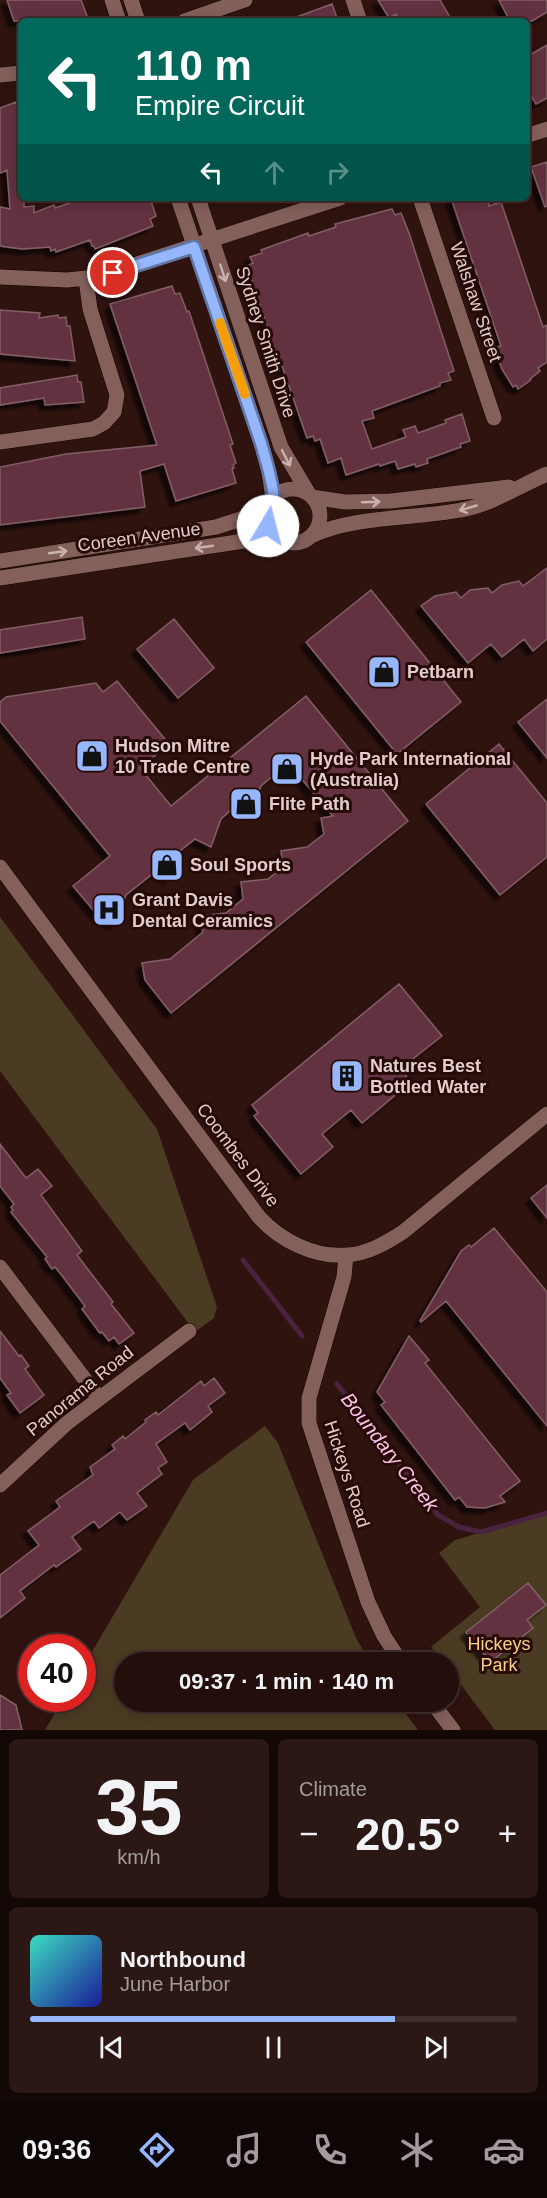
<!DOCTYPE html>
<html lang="en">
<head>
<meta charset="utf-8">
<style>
	body { margin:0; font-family:Helvetica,sans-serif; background:#2b1714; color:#f1f3f6; height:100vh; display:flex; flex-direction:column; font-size:22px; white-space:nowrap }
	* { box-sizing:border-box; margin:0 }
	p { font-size:20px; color:#a39c9d }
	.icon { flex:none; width:33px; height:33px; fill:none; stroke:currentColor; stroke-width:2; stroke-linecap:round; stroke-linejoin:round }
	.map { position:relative; height:1730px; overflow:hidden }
	.details { display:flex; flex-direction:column; gap:9px; padding:9px; background:#130806; flex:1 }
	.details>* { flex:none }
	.banner { position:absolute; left:18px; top:18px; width:512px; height:183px; border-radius:9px; box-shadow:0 3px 15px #0003,0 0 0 2px #402e2c; background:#00695c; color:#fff; overflow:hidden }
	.speed { position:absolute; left:18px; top:1634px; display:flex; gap:12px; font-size:30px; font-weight:700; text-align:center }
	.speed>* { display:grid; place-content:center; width:78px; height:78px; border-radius:50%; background:#230e0b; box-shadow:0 3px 15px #0003,0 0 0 2px #402e2c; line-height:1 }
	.speed .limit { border:9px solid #d22; background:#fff; color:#111 }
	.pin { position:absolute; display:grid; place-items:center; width:51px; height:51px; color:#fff; margin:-26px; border:3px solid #fff; border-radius:50%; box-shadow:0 2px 6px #0007 }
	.me { position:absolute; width:66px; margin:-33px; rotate:8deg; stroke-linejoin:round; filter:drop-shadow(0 0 4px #0008) }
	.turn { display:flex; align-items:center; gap:21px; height:126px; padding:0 18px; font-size:27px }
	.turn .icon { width:78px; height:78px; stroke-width:2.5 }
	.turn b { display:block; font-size:42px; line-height:51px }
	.lanes { display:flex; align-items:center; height:57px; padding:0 18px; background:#0003; justify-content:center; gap:30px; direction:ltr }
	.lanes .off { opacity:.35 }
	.big { font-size:45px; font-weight:600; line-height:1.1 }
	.details .widget { flex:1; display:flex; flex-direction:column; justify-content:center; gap:9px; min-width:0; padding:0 21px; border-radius:9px; background:#2b1714 }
	.details .dial { align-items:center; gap:0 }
	.dial b { font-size:78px; line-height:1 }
	.song { display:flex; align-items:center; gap:18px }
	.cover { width:72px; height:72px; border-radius:9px; background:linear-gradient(135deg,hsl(170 70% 55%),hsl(240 70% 35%)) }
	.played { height:6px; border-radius:3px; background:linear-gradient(90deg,#96b6fd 75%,#402e2c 75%) }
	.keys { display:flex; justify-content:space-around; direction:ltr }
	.heat { display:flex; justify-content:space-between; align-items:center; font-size:33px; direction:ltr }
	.details .tiles { flex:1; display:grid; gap:9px; grid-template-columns:1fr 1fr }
	.widget:last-child { grid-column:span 2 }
	.trip { position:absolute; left:114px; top:1652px; width:345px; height:60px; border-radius:30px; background:#230e0b; box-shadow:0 3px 15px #0003,0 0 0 2px #402e2c; font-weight:600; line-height:60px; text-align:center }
	.tabs { display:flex; height:96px; justify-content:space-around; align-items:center; background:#0e0604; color:#a39c9d }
	.tabs .icon { width:42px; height:42px }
	.tabs .current { color:#96b6fd }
	.tabs b { font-size:27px; color:#f1f3f6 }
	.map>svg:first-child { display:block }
	.green { fill:#4b3b22 }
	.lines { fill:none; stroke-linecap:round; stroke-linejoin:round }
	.stream { stroke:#4b233f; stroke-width:5 }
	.building { fill:#64323f; stroke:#825f67; stroke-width:1.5; filter:url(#shadow) }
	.street-casing { stroke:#160101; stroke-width:16 }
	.secondary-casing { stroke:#160101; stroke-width:16 }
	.street { stroke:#84605b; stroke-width:15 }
	.secondary { stroke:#84605b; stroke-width:15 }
	.oneway { stroke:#cab2ae }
	.route-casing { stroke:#6276a4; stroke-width:15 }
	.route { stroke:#96b6fd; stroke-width:10 }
	.slow { stroke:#f59e0b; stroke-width:10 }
	.labels { text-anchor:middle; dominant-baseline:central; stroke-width:6; stroke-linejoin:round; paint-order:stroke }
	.street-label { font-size:18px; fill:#e2cdca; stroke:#250a07 }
	.poi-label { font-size:18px; font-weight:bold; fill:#e2cdca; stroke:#250a07; text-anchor:start }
	.park-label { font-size:18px; fill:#fbce86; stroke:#250a07 }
	.water-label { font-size:20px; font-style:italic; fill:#fec3ea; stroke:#250a07 }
</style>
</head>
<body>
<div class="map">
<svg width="547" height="1730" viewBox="0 0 547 1730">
	<defs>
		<filter id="shadow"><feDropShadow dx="-5.5" dy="5.5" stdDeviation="1.5" flood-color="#0009"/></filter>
	</defs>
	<rect width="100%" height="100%" fill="#2f130f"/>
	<!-- green -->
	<path class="green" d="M0 917 157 1129 217 1307 214 1318 195 1332 0 1071Z
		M265 1426 278 1443 356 1638 370 1662H124V1701H396L418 1730H45L64 1698H82L83 1667 193 1480Z
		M547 1513V1730H495L449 1669 448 1662H443L431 1647 480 1607 439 1553 455 1540Z"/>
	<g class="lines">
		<!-- stream -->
		<path class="stream" d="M243 1260 302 1336
			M337 1384 438 1515 459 1527 481 1532 547 1513"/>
	</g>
	<!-- building -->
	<path class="building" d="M7 0H81L89 21H14Z
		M378 0H440L452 21H400L396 14 389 18Z
		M499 0H547V12L532 21H510Z
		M332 4 337 18 329 21H291V19Z
		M547 45V98L536 104 532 97 526 100V57Z
		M16 102 21 117V198H24V207L34 206V213L54 205 55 208 84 198H150L156 216 150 219 153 226 95 249 94 246H92L90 240 56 252 55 249 51 251 50 247 22 249 0 246V207L10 209 7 170 0 173V108Z
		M547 162V206L545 207 531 167Z
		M451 198H487L489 206 501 202 543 327 547 325V362L538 368 540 371 530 379 531 380 518 389 516 385 513 387 502 369 494 348 501 346Z
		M392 209 395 215 401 213 409 233 454 371 448 373 451 380 440 383V386L372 411 374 418 362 421 372 449 406 437 403 430 415 426 418 433 446 423 445 420 462 414 470 441 460 444 461 447 427 459 428 463 416 467 415 464 398 469 395 461 380 466 379 464 346 475 341 458 328 463 320 439 315 441 313 436 307 438 280 360H278L247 266 253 263 250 257 262 253 261 250 308 233 309 236 336 227 335 224 339 223Z
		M172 286 175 294 180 293 187 312 189 311 233 444 230 445 236 463 233 465 234 468 232 469 236 483 176 501 164 464 140 471 145 507 0 525V467L66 454 157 445 110 304Z
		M0 310 40 313 39 318 58 315 59 318 66 317 67 326H70L75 361 0 354Z
		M77 375 78 382H81L84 402 45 405 44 398 0 405V388Z
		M547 568V639L533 651 524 639 502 657 491 644 468 663 421 606 435 596 456 592 461 598 470 590 488 588 492 593 502 585 519 581 523 586Z
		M371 590 461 702 397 754 306 642Z
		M82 617 85 639 0 653V630Z
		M174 619 214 668 178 698 137 649Z
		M117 681 169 744 140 768 171 806 306 696 408 821 171 1013 145 980 142 963 170 959 203 932 200 916 226 913 243 899 241 882 268 879 283 867 281 851 307 847 324 834 321 818 333 816 294 770 291 780 276 773 261 786 251 814 234 807 221 819 211 847 195 839 180 851 170 879 155 872 126 895 115 924 99 917 73 886 110 856 0 721V702L6 697 96 683 103 692Z
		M547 699V758L518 722Z
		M499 744 547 803V857L500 895 426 804Z
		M399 984 442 1036 400 1069 411 1082 362 1123 351 1110 322 1134 333 1147 301 1174 254 1116 258 1113 252 1105Z
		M0 1144 26 1178 38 1169 52 1186 41 1195 82 1251 77 1255 113 1302 111 1304 134 1333 119 1344 114 1337 109 1341 102 1332 100 1333 82 1309 85 1306 60 1273 55 1267 52 1269 45 1259 47 1257 11 1212 13 1210 11 1207 14 1204 0 1186Z
		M547 1185V1218L531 1198Z
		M494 1228 547 1292V1426L446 1301 421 1322 420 1321 461 1251 469 1245 471 1247Z
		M0 1331 19 1356 21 1355 29 1366 25 1369 44 1395 20 1413 7 1395 11 1393 0 1378Z
		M409 1336 429 1360 425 1363 520 1481 500 1496 505 1502 485 1508 467 1507 459 1497 455 1500 381 1405 385 1402 377 1392Z
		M214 1378 225 1393 208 1406 212 1412 190 1430 185 1423 156 1444 167 1462 158 1468 162 1474 137 1493 147 1506 127 1520 120 1512 99 1528 94 1521 72 1537 81 1549 56 1567 54 1565 20 1591 25 1598 0 1618V1575L39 1545 28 1531 60 1507 56 1501 93 1475 90 1467 115 1449 112 1445 123 1436 125 1439 146 1422 145 1420 156 1412 158 1415 201 1381 204 1386Z
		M528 1583 546 1605 527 1620 533 1628 492 1661 490 1658 488 1659 466 1632Z
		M0 1695 16 1705 22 1730H0Z"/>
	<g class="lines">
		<!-- street casing -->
		<g class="street-casing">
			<path id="street" d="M112 0 119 21
				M131 0 138 21
				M353 0 360 21
				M184 21 245 0
				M0 75 21 73
				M526 136 547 129
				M178 198 261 443 269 472 273 499
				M198 198 281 447 309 494
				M420 198 494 418
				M0 277 67 280 97 277 340 198
				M0 442 93 429 104 423 114 412 117 395 90 309 86 279
				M0 867 259 1217C280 1240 314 1258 347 1255 367 1254 386 1243 403 1232L547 1114
				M346 1256 344 1277 309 1398V1423L368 1602 384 1636 401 1662
				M0 1267 99 1398
				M0 1485 67 1423 189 1331
				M431 1701 453 1730"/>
		</g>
		<!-- secondary casing -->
		<g class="secondary-casing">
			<path id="secondary" d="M266 516a27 27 0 1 1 54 0a27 27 0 1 1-54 0Z
				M312 497 345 502 391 501 509 487
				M311 536C352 516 414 519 461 510 491 505 519 486 547 474
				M0 561 216 527 244 518 269 505
				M0 578 244 541H283"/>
		</g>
		<!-- street -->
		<use href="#street" class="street"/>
		<!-- secondary -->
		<use href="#secondary" class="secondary"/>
	</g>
	<!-- one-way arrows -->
	<defs><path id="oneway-shaft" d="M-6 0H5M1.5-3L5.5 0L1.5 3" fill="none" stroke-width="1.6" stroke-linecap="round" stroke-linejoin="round" transform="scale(1.5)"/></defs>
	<g class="oneway">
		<use href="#oneway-shaft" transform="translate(223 273) rotate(72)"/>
		<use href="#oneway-shaft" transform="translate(286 458) rotate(63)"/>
		<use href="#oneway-shaft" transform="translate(371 502) rotate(-2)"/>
		<use href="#oneway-shaft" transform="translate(468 508) rotate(164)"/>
		<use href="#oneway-shaft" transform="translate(204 547) rotate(172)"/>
		<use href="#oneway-shaft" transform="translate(58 552) rotate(-8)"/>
	</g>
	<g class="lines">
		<!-- route casing -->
		<g class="route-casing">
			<path id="route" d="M113 273 194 247 261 443C264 454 275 488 273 499 269 512 264 510 268 526"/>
		</g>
		<!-- route -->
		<use href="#route" class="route"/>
		<!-- slow -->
		<path class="slow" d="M220 323 245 394"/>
	</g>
	<!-- icons -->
	<defs>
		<g id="shop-square" transform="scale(1.725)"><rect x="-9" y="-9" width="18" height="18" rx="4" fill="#96b6fd" stroke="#250a07"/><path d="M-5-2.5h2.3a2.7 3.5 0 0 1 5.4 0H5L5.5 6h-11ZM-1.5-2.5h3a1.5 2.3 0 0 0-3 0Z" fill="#111"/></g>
		<g id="hospital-square" transform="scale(1.725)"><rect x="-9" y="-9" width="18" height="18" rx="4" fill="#96b6fd" stroke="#250a07"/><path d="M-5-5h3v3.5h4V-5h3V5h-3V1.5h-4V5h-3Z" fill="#111"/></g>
		<g id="building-square" transform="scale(1.725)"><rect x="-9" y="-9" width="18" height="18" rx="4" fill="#96b6fd" stroke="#250a07"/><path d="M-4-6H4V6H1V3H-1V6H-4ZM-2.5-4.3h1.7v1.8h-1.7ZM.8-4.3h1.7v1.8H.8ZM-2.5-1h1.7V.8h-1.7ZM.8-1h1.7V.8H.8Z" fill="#111"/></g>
	</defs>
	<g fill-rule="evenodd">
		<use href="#shop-square" x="384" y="672"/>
		<use href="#shop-square" x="92" y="756"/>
		<use href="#shop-square" x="287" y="769"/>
		<use href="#shop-square" x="246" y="804"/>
		<use href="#shop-square" x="167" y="865"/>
		<use href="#hospital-square" x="109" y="910"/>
		<use href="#building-square" x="347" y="1076"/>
	</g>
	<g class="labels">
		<!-- street labels -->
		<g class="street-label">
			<text transform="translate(476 302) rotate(71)">Walshaw Street</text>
			<text transform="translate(266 342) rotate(72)">Sydney Smith Drive</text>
			<text transform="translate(139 537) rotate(-8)">Coreen Avenue</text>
			<text transform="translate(238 1155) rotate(53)">Coombes Drive</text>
			<text transform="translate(80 1391) rotate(-39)">Panorama Road</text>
			<text transform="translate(347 1474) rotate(72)">Hickeys Road</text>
		</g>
		<!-- poi labels -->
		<g class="poi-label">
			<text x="407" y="672">Petbarn</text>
			<text x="115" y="746">Hudson Mitre<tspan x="115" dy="21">10 Trade Centre</tspan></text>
			<text x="310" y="759">Hyde Park International<tspan x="310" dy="21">(Australia)</tspan></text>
			<text x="269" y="804">Flite Path</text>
			<text x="190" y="865">Soul Sports</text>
			<text x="132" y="900">Grant Davis<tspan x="132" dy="21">Dental Ceramics</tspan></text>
			<text x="370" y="1066">Natures Best<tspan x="370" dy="21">Bottled Water</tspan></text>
		</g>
		<!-- park labels -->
		<g class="park-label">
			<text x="499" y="1644">Hickeys<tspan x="499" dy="21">Park</tspan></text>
		</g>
		<!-- water labels -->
		<g class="water-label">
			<text transform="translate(390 1452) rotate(52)">Boundary Creek</text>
		</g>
	</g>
</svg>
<div class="speed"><div class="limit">40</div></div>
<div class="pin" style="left:113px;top:273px;background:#d93025"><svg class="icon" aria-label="arrive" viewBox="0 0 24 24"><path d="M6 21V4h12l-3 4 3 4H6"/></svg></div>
<svg class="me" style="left:268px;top:526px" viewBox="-20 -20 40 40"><circle r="19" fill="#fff"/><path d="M0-13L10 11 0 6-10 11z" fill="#96b6fd"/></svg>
<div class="trip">09:37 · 1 min · 140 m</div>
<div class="banner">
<div class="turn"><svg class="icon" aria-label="left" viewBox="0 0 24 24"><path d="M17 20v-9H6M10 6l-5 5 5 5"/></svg><div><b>110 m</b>Empire Circuit</div></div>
<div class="lanes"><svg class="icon" aria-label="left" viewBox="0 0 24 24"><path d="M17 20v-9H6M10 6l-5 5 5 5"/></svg><svg class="icon off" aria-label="ahead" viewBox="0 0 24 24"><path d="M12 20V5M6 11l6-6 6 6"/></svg><svg class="icon off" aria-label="right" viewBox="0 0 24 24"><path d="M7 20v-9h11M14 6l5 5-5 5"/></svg></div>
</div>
</div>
<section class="details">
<div class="tiles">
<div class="widget dial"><b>35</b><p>km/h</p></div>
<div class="widget"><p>Climate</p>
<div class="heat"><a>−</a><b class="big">20.5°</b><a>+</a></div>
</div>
<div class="widget">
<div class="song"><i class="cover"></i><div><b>Northbound</b><p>June Harbor</p></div></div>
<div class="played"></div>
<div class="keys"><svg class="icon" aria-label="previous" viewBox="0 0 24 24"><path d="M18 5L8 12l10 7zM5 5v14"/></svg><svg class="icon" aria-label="pause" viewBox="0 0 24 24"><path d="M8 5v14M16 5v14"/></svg><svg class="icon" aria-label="next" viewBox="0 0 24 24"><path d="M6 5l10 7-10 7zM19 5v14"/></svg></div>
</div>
</div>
</section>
<nav class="tabs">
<b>09:36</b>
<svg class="icon current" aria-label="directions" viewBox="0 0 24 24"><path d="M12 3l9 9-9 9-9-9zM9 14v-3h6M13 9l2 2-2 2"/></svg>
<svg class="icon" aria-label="music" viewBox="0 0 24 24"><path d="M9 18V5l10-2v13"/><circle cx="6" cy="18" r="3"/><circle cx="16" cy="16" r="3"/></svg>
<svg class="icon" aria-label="phone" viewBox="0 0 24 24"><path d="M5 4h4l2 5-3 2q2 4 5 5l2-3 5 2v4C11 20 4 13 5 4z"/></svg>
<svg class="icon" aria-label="climate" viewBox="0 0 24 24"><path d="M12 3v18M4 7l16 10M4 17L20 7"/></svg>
<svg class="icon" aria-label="car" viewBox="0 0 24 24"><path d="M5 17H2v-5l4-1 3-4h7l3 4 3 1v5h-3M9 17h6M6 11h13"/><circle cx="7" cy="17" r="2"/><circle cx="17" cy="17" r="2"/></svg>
</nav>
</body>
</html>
